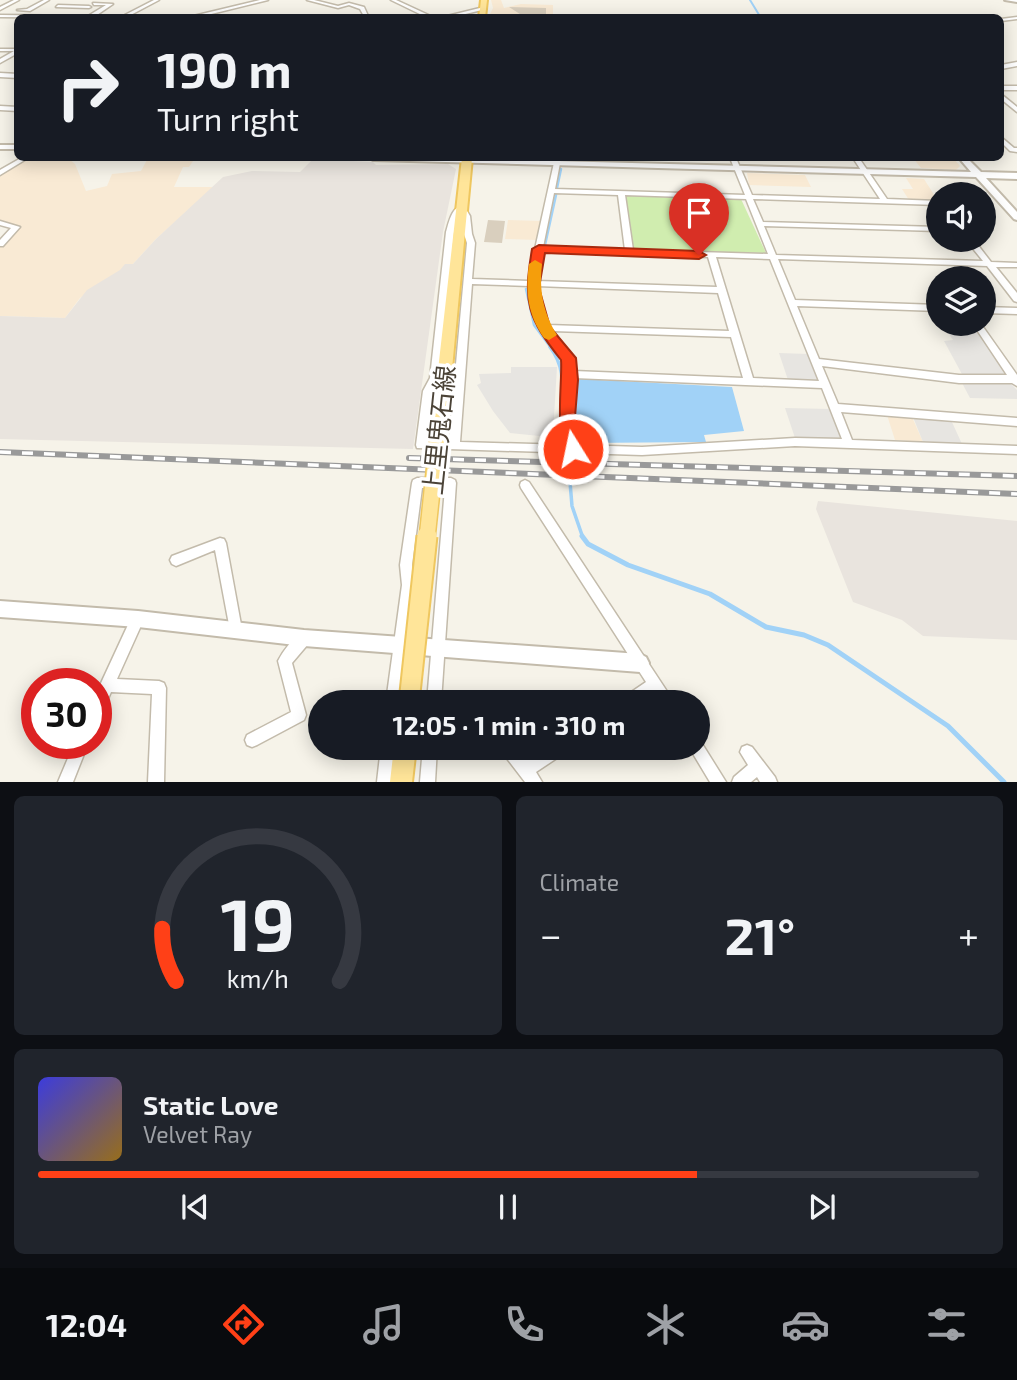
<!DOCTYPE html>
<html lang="en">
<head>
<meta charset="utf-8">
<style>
	body { margin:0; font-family:"Exo 2","Noto Sans JP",sans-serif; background:#20242c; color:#f1f3f6; height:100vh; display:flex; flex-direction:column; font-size:26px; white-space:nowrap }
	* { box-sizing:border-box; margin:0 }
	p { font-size:23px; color:#9ea1a6 }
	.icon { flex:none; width:38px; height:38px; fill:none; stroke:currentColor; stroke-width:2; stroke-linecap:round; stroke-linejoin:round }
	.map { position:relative; height:782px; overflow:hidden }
	.drawer { display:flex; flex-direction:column; gap:14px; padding:14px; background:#0d0f14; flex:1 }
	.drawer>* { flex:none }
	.hud { position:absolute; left:14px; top:14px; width:990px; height:147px; border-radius:10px; box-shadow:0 4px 18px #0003; background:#171b24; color:#f1f3f6; overflow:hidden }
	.controls { position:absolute; left:926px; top:182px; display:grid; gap:14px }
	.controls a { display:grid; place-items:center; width:70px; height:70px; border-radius:50%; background:#171b24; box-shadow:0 4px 18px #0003; font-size:35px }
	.speed { position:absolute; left:21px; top:668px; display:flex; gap:14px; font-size:35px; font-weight:700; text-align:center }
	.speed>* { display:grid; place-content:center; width:91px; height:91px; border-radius:50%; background:#171b24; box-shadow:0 4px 18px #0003; line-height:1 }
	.speed .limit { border:10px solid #d22; background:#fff; color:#111 }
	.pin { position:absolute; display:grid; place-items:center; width:60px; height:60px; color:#fff; margin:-72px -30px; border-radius:50% 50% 50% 0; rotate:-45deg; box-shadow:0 0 7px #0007 }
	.pin .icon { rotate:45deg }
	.me { position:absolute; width:77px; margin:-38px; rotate:350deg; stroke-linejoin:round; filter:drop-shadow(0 0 5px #0008) }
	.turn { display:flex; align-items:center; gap:24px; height:147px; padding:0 28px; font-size:32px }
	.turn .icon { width:91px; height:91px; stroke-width:2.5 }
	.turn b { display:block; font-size:49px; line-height:60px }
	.big { font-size:52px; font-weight:700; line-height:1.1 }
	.drawer .widget { flex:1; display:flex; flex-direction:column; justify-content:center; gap:10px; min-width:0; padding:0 24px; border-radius:10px; background:#20242c }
	.drawer .dial { align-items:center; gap:0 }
	.dial svg { height:182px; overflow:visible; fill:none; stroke:#363941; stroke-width:7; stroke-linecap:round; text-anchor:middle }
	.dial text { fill:#f1f3f6; stroke:none }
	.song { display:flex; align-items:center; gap:21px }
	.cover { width:84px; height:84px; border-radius:10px; background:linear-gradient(135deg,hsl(240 70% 55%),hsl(40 70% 35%)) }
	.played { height:7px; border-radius:4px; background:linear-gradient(90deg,#ff4017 70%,#363941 70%) }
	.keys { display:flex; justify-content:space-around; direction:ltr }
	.heat { display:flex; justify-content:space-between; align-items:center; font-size:38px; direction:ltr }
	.drawer .tiles { flex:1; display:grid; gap:14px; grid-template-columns:1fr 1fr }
	.widget:last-child { grid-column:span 2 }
	.trip { position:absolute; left:308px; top:690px; width:402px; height:70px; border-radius:35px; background:#171b24; box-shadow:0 4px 18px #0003; font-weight:700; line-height:70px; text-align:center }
	.tabs { display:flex; height:112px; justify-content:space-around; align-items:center; background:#090b0e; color:#9ea1a6 }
	.tabs .icon { width:49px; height:49px }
	.tabs .active { color:#ff4017 }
	.tabs b { font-size:32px; color:#f1f3f6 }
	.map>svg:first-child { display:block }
	.commercial { fill:#f9ead4 }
	.industrial { fill:#e9e4de }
	.green { fill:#d0edaf }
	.parking { fill:#e7e5e1 }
	.water { fill:#a1d2f7 }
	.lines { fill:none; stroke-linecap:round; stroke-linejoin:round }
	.stream-far3 { stroke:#a1d2f7; stroke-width:2 }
	.stream-far2 { stroke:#a1d2f7; stroke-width:2.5 }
	.stream-far1 { stroke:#a1d2f7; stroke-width:3.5 }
	.stream { stroke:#a1d2f7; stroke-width:5 }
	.building { fill:#d9cfbe }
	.minor-casing { stroke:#c3bbab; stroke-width:3 }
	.tertiary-casing { stroke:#c3bbab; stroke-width:4 }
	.primary-casing { stroke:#efc75f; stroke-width:4 }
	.minor { fill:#fff; fill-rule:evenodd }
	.tertiary { fill:#fff; fill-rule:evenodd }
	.primary { fill:#ffe599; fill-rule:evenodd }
	.rail-casing { stroke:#999; stroke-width:6 }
	.rail { stroke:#fff; stroke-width:3.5; stroke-dasharray:11; stroke-linecap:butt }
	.primary-bridge-far1-casing { stroke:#efc75f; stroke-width:18; stroke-linecap:butt }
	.primary-bridge-casing { stroke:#efc75f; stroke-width:23; stroke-linecap:butt }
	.primary-bridge-far1 { stroke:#ffe599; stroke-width:15 }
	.primary-bridge { stroke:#ffe599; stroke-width:19 }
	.route { fill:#ff4017; stroke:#a62a0f; stroke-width:2 }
	.slow { fill:#f59e0b }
	.labels { text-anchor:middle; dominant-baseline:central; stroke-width:7; stroke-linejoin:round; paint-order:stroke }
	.street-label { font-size:26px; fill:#4b4337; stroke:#fff }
</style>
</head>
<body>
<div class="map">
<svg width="1017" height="782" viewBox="0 0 1017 782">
	<rect width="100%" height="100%" fill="#f6f3e9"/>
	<!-- commercial -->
	<path class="commercial" d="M491 0H501L504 8 521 4 553 5V17L489 16 493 8Z
		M29 158H68L75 164 86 191 107 186 112 174 141 171 148 158H195L189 167H183L174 187H214L156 239 133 264 80 298 65 318 0 316V246L19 226 0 221V175Z
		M913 158 954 159 960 166 956 170 921 168Z
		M747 173 805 175 811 187 749 185Z
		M906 178 924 179 938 201 909 200 902 189H913Z
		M508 220 541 221 537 240 505 239Z
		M887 415 912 417 923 442 895 440Z"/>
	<!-- industrial -->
	<path class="industrial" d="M313 159 373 162 376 165 448 164 456 169 443 232 413 449 0 439V316L65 318 87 290 120 270 125 264H133L156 239 223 177 252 171 300 172Z
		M818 501 1017 521V640L923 636 902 620 853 602 816 509Z"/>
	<!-- green -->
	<path class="green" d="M628 195 741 199 766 253 635 250 632 248 625 197Z"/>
	<!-- parking -->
	<path class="parking" d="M943 325 973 326 1006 374 1005 376H963L944 341 953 340Z
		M779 353 808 354 818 379 815 382 788 380Z
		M511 367H557L554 417 559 438 510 433 493 411 477 385 481 383 479 374 511 373Z
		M961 381H1008L1017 390V399L970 398Z
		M785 408 830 409 841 436 838 440 795 438Z
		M913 417 951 420 962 444 923 442Z"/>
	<!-- water -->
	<path class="water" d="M580 379 732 387 744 431 704 435 706 442 584 443C568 429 575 400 576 381Z"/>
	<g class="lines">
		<!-- stream-far3 -->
		<path class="stream-far3" d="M750 0 761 18"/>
		<!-- stream-far2 -->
		<path class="stream-far2" d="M557 188 561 169
			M545 245 556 195
			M538 278 544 253
			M526 289 534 325 551 348"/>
		<!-- stream-far1 -->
		<path class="stream-far1" d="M550 347C572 376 556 400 562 432
			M570 482 572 506 583 538"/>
		<!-- stream -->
		<path class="stream" d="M582 536 588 544 628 565 710 594 766 627 804 635 828 645 948 726 1004 782"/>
	</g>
	<!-- building -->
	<path class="building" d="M509 7 546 8V17L523 16Z
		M488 220 505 221 502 243 484 242Z"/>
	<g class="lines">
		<!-- minor casing -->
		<g class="minor-casing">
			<path id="minor" d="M14 0H19L0 10V7Z
				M44 0H49L30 11 17 10 27 9Z
				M154 0H159L125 18H119Z
				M260 0H268L195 18H185Z
				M307 0H314L338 6 349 3 364 7 369 18H365L360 9 349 5 338 8Z
				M391 0H396L435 18H428Z
				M93 3 113 4 94 17 99 18 0 17V15L88 16 106 5H94Z
				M58 5 89 6 91 7 89 8 56 7Z
				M484 7 486 9 449 18H439Z
				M1017 17V19L1001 21V19Z
				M0 49H18V53L0 63V59L14 51H0Z
				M1017 62V66L1001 69V65Z
				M0 73 18 74V78L0 77Z
				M1001 86H1017V90H1001Z
				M1001 94 1017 107V112L1001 99Z
				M0 106 18 107V111L0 110Z
				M1001 137 1014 148H1017V152L1010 151 1001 142Z
				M21 158H28L0 175V170Z
				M555 158H561L555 189 745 195 730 158H736L752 195 880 199 853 158H859L887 199 938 201V205L753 199 763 222 938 227V231L764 226 776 255 983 261 966 240H974L991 262 1017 263V267H996L1017 293V302L1014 301 987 266 778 259 795 300 938 305V311L797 306 819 359 959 375H1007L973 324H981L1017 375V386L1012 383H959L822 366 838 404 1017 418V426L841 412 852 440 1017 446V454L795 446 642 455 417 448 416 445 423 391 430 378 446 232C449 222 452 205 464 206L470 216 472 234 475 243 472 279 528 281ZM554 193 618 195 625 250 543 247ZM625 195 746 199 768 254 633 250ZM461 212 464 234 467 243 449 441H427L433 391 440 378 454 232 458 215ZM542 251 708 257 717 287 537 281ZM716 257 770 259 819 381 753 378ZM472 284 529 286 537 322 541 330 563 359 565 381 562 417 567 445 460 442ZM537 286 718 293 729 331 548 325 545 321ZM553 331 731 337 743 378 574 371 573 358ZM574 378 822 388 842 439 795 438 642 447 577 445 572 417Z
				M0 221 20 227 3 246H0V240L11 228 0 225Z
				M984 307 1017 308V314L984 313Z
				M417 478H451L455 480 456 483 441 702H427L445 488H422L412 565 414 585 400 702H386L402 585 400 565 412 483 413 480Z
				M525 480 529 482 674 702H659L653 693 641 702H622L624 697 646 682 521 488 520 485 521 482Z
				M220 538 224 539 226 543 242 630 241 635 236 636 231 635 230 630 215 550 176 566 172 564 170 560 172 556Z
				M138 613 143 614 144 619 117 679 159 681 164 683 166 688 164 782H148L152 694 111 692 101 715 96 717V694L133 614Z
				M304 631 309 633 311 638 309 643 292 663 306 715 304 720 257 745 252 747 247 745 245 740 247 735 291 712 278 661C283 651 294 636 304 631Z
				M698 741 701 742 726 782H710L689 747H698Z
				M74 744H88L73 782H58Z
				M747 745 752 747 775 777 777 782H760L757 777 751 782H732L734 777 748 765 740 752 742 747Z
				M381 747H395L392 782H377Z
				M423 747H437L435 782H420Z
				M500 747H517L527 760 547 747H568L566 752 536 772 542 782H525L502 752Z"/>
		</g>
		<!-- tertiary casing -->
		<g class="tertiary-casing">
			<path id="tertiary" d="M1005 0H1017V2Z
				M0 145H18V149H0Z
				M369 158H443L971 172 959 158H967L981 172 1017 173V179L986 178 1017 212V220L1014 219 976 177 373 160Z
				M0 601 138 611 304 630 640 654 646 657 649 663 646 669 640 672 304 646 138 627 0 617Z"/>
		</g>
		<!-- primary casing -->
		<g class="primary-casing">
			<path id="primary" d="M481 0H487L485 18H479Z
				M462 158H472L451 379 444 384 437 379Z
				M394 747H416L412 782H390Z"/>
		</g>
		<!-- minor -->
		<use href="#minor" class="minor"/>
		<!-- tertiary -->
		<use href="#tertiary" class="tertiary"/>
		<!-- primary -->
		<use href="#primary" class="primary"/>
		<!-- rail casing -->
		<g class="rail-casing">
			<path id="rail" d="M0 452 1017 494
				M409 458 1017 476"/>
		</g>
		<!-- rail -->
		<use href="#rail" class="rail"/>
		<!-- primary-bridge-far1 casing -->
		<g class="primary-bridge-far1-casing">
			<path id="primary-bridge-far1" d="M427 538 444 379"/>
		</g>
		<!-- primary-bridge casing -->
		<g class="primary-bridge-casing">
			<path id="primary-bridge" d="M409 702 427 536"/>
		</g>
		<!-- primary-bridge-far1 -->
		<use href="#primary-bridge-far1" class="primary-bridge-far1"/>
		<!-- primary-bridge -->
		<use href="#primary-bridge" class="primary-bridge"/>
	</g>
	<!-- route -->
	<path class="route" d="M539 245 699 251 706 255 699 259 545 253 539 288 550 327 576 358 578 380 575 417 582 449 573 456C552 448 563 380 561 360 527 317 523 303 532 249Z"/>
	<!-- slow -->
	<path class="slow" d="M535 260 542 264C539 291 543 312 557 335L549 340 544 338C528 315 525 292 529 264Z"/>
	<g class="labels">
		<!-- street labels -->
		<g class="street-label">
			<text transform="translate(438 430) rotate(-84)">上里鬼石線</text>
		</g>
	</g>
</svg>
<div class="controls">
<a><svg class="icon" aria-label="sound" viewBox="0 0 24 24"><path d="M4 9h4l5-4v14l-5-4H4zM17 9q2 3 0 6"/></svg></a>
<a><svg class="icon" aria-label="layers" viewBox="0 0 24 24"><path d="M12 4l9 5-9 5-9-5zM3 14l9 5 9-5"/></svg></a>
</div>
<div class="speed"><div class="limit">30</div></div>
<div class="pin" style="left:699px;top:255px;background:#d93025"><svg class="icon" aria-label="arrive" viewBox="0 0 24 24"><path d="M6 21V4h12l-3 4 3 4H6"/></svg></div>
<svg class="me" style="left:573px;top:449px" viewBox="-20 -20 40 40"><circle r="17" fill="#ff4017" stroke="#fff" stroke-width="3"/><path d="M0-11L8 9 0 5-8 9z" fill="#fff"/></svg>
<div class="trip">12:05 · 1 min · 310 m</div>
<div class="hud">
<div class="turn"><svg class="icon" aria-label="right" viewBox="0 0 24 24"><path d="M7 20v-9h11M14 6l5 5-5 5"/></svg><div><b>190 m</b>Turn right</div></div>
</div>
</div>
<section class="drawer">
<div class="tiles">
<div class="widget dial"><svg viewBox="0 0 100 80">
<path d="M14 69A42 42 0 1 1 86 69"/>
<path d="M14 69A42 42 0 0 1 8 46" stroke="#ff4017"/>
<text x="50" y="56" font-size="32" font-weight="700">19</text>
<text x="50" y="72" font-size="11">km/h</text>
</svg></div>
<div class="widget"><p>Climate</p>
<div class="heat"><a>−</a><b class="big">21°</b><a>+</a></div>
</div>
<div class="widget">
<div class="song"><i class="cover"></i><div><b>Static Love</b><p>Velvet Ray</p></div></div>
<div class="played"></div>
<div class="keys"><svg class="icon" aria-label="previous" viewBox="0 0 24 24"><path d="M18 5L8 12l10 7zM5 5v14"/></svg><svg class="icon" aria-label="pause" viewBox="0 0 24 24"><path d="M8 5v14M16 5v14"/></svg><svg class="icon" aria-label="next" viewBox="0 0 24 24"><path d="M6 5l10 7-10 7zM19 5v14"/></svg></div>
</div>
</div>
</section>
<nav class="tabs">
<b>12:04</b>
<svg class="icon active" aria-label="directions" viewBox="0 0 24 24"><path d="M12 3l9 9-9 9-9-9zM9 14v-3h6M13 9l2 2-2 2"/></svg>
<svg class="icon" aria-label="music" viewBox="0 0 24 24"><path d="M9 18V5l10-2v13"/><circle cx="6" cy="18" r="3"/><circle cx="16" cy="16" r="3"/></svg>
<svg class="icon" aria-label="phone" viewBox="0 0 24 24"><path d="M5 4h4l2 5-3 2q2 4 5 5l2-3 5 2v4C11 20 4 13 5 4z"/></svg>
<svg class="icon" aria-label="climate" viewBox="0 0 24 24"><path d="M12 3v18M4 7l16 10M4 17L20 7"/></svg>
<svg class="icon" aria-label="car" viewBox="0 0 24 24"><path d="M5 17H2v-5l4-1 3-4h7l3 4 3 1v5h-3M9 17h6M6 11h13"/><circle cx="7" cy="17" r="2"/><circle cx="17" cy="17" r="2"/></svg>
<svg class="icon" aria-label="filters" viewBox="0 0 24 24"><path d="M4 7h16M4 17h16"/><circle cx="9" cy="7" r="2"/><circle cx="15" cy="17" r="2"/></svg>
</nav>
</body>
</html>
